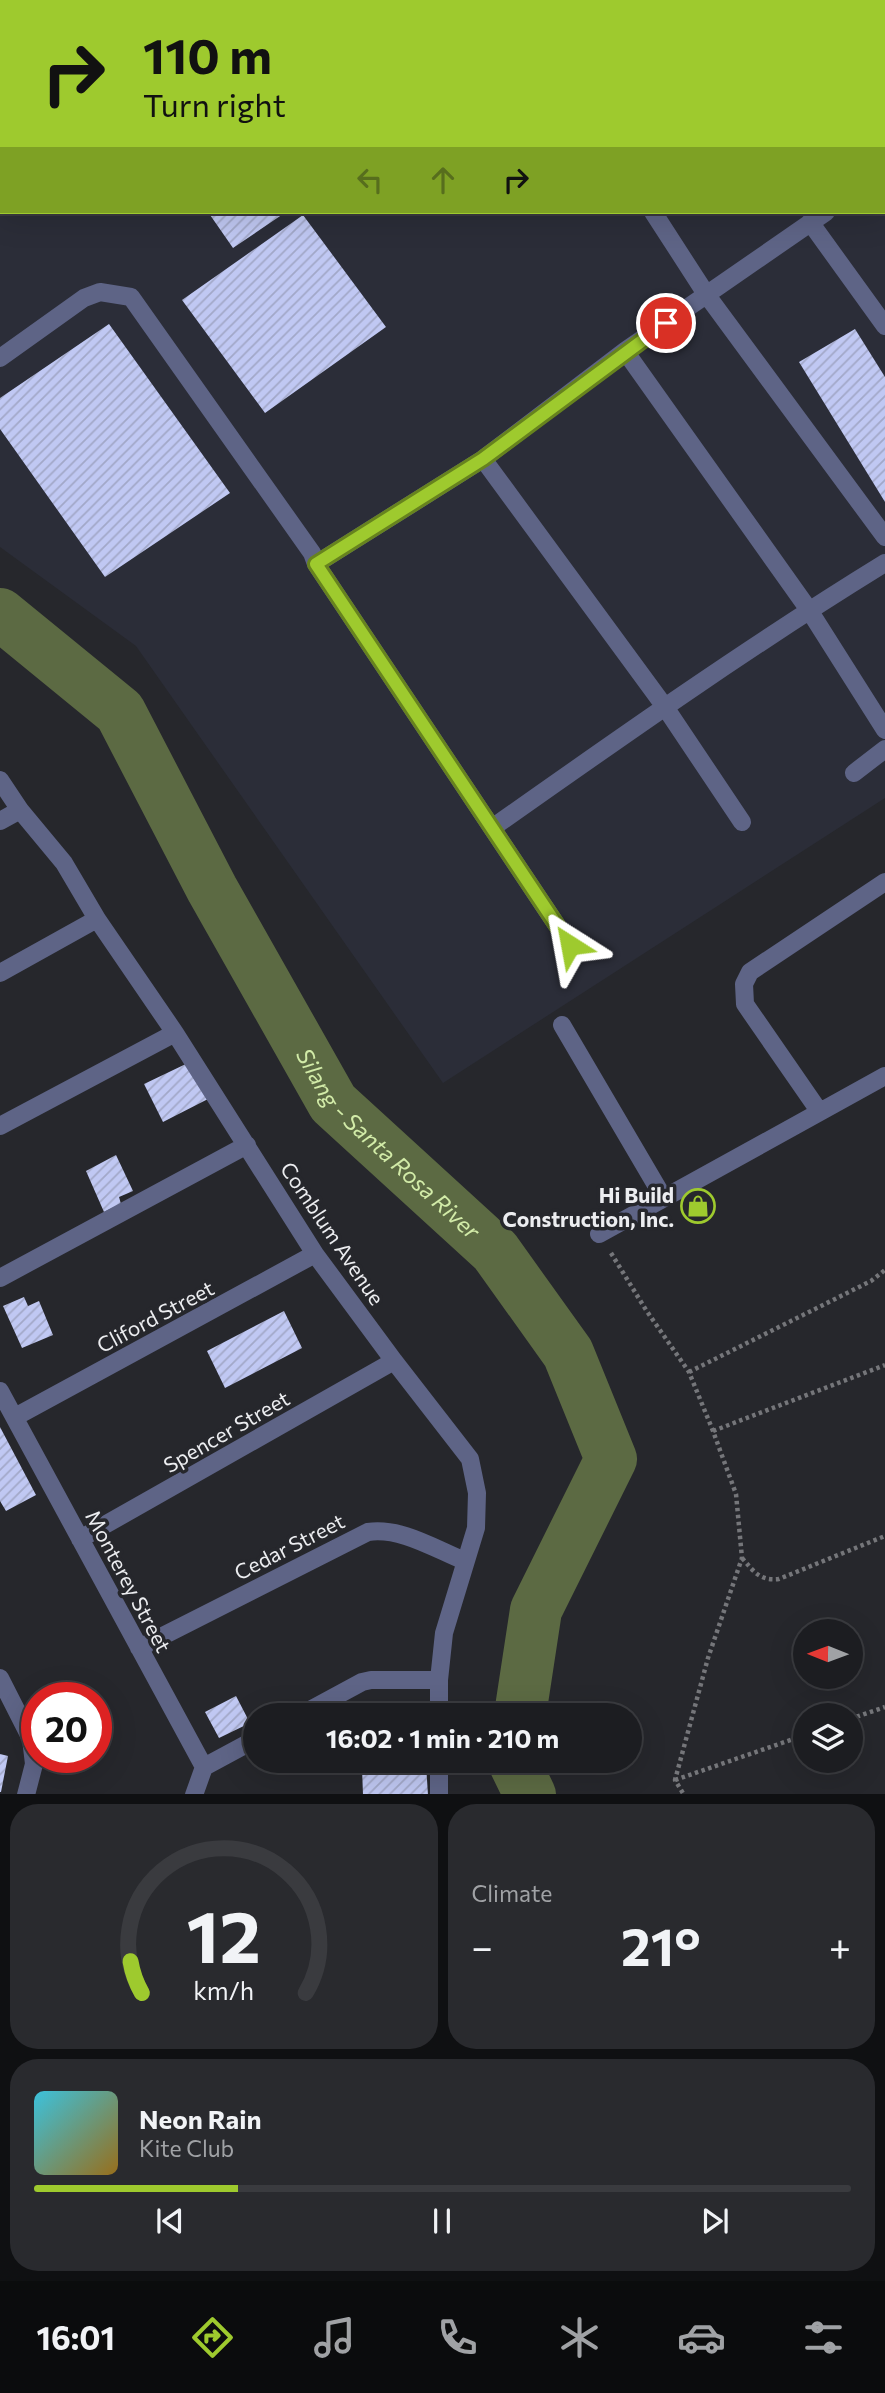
<!DOCTYPE html>
<html lang="en">
<head>
<meta charset="utf-8">
<style>
	body { margin:0; font-family:Commissioner,sans-serif; background:#292a2e; color:#f1f3f6; height:100vh; display:flex; flex-direction:column; font-size:26px; white-space:nowrap }
	* { box-sizing:border-box; margin:0 }
	p { font-size:23px; color:#a0a2a5 }
	.icon { flex:none; width:38px; height:38px; fill:none; stroke:currentColor; stroke-width:2; stroke-linecap:round; stroke-linejoin:round }
	.map { position:relative; height:1794px; overflow:hidden }
	.side { display:flex; flex-direction:column; gap:10px; padding:10px; background:#0f1012; flex:1 }
	.side>* { flex:none }
	.top-card { position:absolute; left:0px; top:0px; width:886px; height:214px; box-shadow:0 7px 28px #0002,0 0 0 2px #3a3b3f; background:#9eca2e; color:#111; overflow:hidden }
	.needle { width:46px; rotate:271deg }
	.controls { position:absolute; left:793px; top:1619px; display:grid; gap:14px }
	.controls a { display:grid; place-items:center; width:70px; height:70px; border-radius:50%; background:#1c1d21; box-shadow:0 7px 28px #0002,0 0 0 2px #3a3b3f; font-size:35px }
	.speed { position:absolute; left:21px; top:1682px; display:flex; gap:14px; font-size:35px; font-weight:700; text-align:center }
	.speed>* { display:grid; place-content:center; width:91px; height:91px; border-radius:50%; background:#1c1d21; box-shadow:0 7px 28px #0002,0 0 0 2px #3a3b3f; line-height:1 }
	.speed .limit { border:10px solid #d22; background:#fff; color:#111 }
	.pin { position:absolute; display:grid; place-items:center; width:60px; height:60px; color:#fff; margin:-30px; border:4px solid #fff; border-radius:50%; box-shadow:0 2px 7px #0007 }
	.me { position:absolute; width:77px; margin:-38px; rotate:326deg; stroke-linejoin:round; filter:drop-shadow(0 0 5px #0008) }
	.turn { display:flex; align-items:center; gap:24px; height:147px; padding:0 28px; font-size:32px }
	.turn .icon { width:91px; height:91px; stroke-width:2.5 }
	.turn b { display:block; font-size:49px; line-height:60px }
	.lanes { display:flex; align-items:center; height:66px; padding:0 28px; background:#0003; justify-content:center; gap:35px; direction:ltr }
	.lanes .off { opacity:.35 }
	.big { font-size:52px; font-weight:700; line-height:1.1 }
	.side .card { flex:1; display:flex; flex-direction:column; justify-content:center; gap:10px; min-width:0; padding:0 24px; border-radius:28px; background:#292a2e }
	.side .dial { align-items:center; gap:0 }
	.dial svg { height:182px; overflow:visible; fill:none; stroke:#3a3b3f; stroke-width:7; stroke-linecap:round; text-anchor:middle }
	.dial text { fill:#f1f3f6; stroke:none }
	.song { display:flex; align-items:center; gap:21px }
	.cover { width:84px; height:84px; border-radius:10px; background:linear-gradient(135deg,hsl(190 70% 55%),hsl(40 70% 35%)) }
	.played { height:7px; border-radius:4px; background:linear-gradient(90deg,#9eca2e 25%,#3a3b3f 25%) }
	.keys { display:flex; justify-content:space-around; direction:ltr }
	.heat { display:flex; justify-content:space-between; align-items:center; font-size:38px; direction:ltr }
	.side .tiles { flex:1; display:grid; gap:10px; grid-template-columns:1fr 1fr }
	.card:last-child { grid-column:span 2 }
	.trip { position:absolute; left:243px; top:1703px; width:399px; height:70px; border-radius:35px; background:#1c1d21; box-shadow:0 7px 28px #0002,0 0 0 2px #3a3b3f; font-weight:700; line-height:70px; text-align:center }
	.dock { display:flex; height:112px; justify-content:space-around; align-items:center; background:#0b0c0d; color:#a0a2a5 }
	.dock .icon { width:49px; height:49px }
	.dock .active { color:#9eca2e }
	.dock b { font-size:32px; color:#f1f3f6 }
	.map>svg:first-child { display:block }
	.built { fill:#2b2d38; fill-rule:evenodd }
	.lines { fill:none; stroke-linecap:round; stroke-linejoin:round }
	.river { stroke:#5c6a43; stroke-width:52 }
	.building { fill:url(#building-hatch) }
	.path { stroke:#75767a; stroke-width:4.5; stroke-dasharray:3.5 3.5; stroke-linecap:butt }
	.minor { stroke:#5e6486; stroke-width:18 }
	.route-casing { stroke:#67831e; stroke-width:18 }
	.route { stroke:#9eca2e; stroke-width:12 }
	.labels { text-anchor:middle; dominant-baseline:central; stroke-width:7; stroke-linejoin:round; paint-order:stroke }
	.poi-label { font-size:21px; font-weight:bold; fill:#ecedf0; stroke:#26272c; text-anchor:end }
	.street-label { font-size:21px; fill:#ecedf0; stroke:#26272c }
	.water-label { font-size:23px; font-style:italic; fill:#d2eba8; stroke:#26272c }
</style>
</head>
<body>
<div class="map">
<svg width="885" height="1795" viewBox="0 0 885 1795">
	<defs>
		<pattern id="building-hatch" width="6" height="6" patternUnits="userSpaceOnUse" patternTransform="scale(1.75)"><rect width="6" height="6" fill="#c0c8f3"/><path d="M-1 1l2-2M0 6l6-6M5 7l2-2" fill="none" stroke="#a2a8c8"/></pattern>
	</defs>
	<rect width="100%" height="100%" fill="#26272c"/>
	<!-- built -->
	<path class="built" d="M0 0H885V798L443 1083 136 646 0 547ZM2 2H884V212H2Z"/>
	<g class="lines">
		<!-- river -->
		<g class="river">
			<path id="s1" d="M0 614 120 712 212 889 333 1103 495 1251 568 1353 611 1459 536 1610 520 1715"/>
			<path d="M513 1760 530 1795"/>
		</g>
	</g>
	<!-- building -->
	<path class="building" d="M208 212H286L233 248Z
		M303 215 386 327 265 413 182 300Z
		M109 324 230 493 105 577 0 429V398Z
		M855 329 885 377V502L799 362Z
		M190 1062 208 1099 163 1122 144 1084Z
		M116 1155 133 1191 119 1197 121 1204 104 1212 86 1171Z
		M24 1297 28 1306 39 1301 53 1335 22 1348 3 1306Z
		M284 1311 302 1348 225 1388 207 1351Z
		M0 1427 36 1495 6 1511 0 1501Z
		M236 1696 250 1723 219 1738 205 1712Z
		M0 1754 8 1756 1 1792H0Z
		M392 1760H417V1765L426 1764 428 1795H363L362 1768 392 1767Z"/>
	<g class="lines">
		<!-- path -->
		<path class="path" d="M611 1253 646 1310 689 1372 713 1431 736 1494 742 1558 708 1658 675 1780 684 1795
			M689 1372 871 1281 885 1270
			M713 1431 885 1365
			M742 1558C754 1572 760 1581 779 1579L885 1536
			M850 1719 885 1707
			M675 1780 805 1735"/>
		<!-- minor -->
		<path class="minor" d="M516 0 517 2
			M884 172 885 171
			M653 212 706 294 885 537
			M810 222 885 326
			M625 351 809 610 885 730
			M0 358 84 298 100 292 131 297 312 553 316 564 570 945
			M483 459 665 707 742 822
			M316 564 483 459 625 351 826 212
			M854 773 885 749
			M0 780 20 810 64 863 97 919 175 1033 315 1254 394 1361 470 1459 477 1493 476 1528 444 1633 439 1680V1715
			M0 821 20 810
			M492 828C621 737 750 646 885 563
			M0 973 97 919
			M562 1025 663 1197
			M819 1111 745 1004 744 984 750 972 885 882
			M0 1126 175 1033
			M599 1234 885 1076
			M0 1278 247 1145
			M0 1391 204 1767 194 1795
			M15 1417 315 1254
			M80 1539 394 1361
			M139 1648 368 1532C401 1527 435 1549 465 1561
			M0 1678 31 1739 34 1764 26 1795
			M301 1715 362 1682 371 1680H439
			M439 1760V1795
			M204 1767 256 1739"/>
	</g>
	<g class="lines">
		<!-- route casing -->
		<g class="route-casing">
			<path id="route" d="M570 945 316 564 483 459 666 323"/>
		</g>
		<!-- route -->
		<use href="#route" class="route"/>
	</g>
	<!-- icons -->
	<defs>
		<g id="shop-ring" transform="scale(1.75)"><circle r="9.5" fill="#26272c" stroke="#9eca2e" stroke-width="1.5"/><path d="M-5-2.5h2.3a2.7 3.5 0 0 1 5.4 0H5L5.5 6h-11ZM-1.5-2.5h3a1.5 2.3 0 0 0-3 0Z" fill="#9eca2e"/></g>
	</defs>
	<g fill-rule="evenodd">
		<use href="#shop-ring" x="698" y="1206"/>
	</g>
	<g class="labels">
		<!-- poi labels -->
		<g class="poi-label">
			<text x="674" y="1194">Hi Build<tspan x="674" dy="24">Construction, Inc.</tspan></text>
		</g>
		<!-- street labels -->
		<g class="street-label">
			<text transform="translate(333 1233) rotate(56)">Comblum Avenue</text>
			<text transform="translate(155 1316) rotate(-28)">Cliford Street</text>
			<text transform="translate(226 1431) rotate(-30)">Spencer Street</text>
			<text transform="translate(289 1546) rotate(-27)">Cedar Street</text>
			<text transform="translate(129 1581) rotate(62)">Monterey Street</text>
		</g>
		<!-- water labels -->
		<g class="water-label">
			<text stroke="none"><textPath href="#s1" startOffset="667">Silang - Santa Rosa River</textPath></text>
		</g>
	</g>
</svg>
<div class="controls">
<a><svg class="needle" viewBox="-14 -14 28 28"><path d="M0-13l5 13h-10z" fill="#e53935"/><path d="M0 13l5-13h-10z" fill="#a0a2a5"/></svg></a>
<a><svg class="icon" aria-label="layers" viewBox="0 0 24 24"><path d="M12 4l9 5-9 5-9-5zM3 14l9 5 9-5"/></svg></a>
</div>
<div class="speed"><div class="limit">20</div></div>
<div class="pin" style="left:666px;top:323px;background:#d93025"><svg class="icon" aria-label="arrive" viewBox="0 0 24 24"><path d="M6 21V4h12l-3 4 3 4H6"/></svg></div>
<svg class="me" style="left:570px;top:945px" viewBox="-20 -20 40 40"><path d="M0-17L14 15 0 8-14 15z" fill="#9eca2e" stroke="#fff" stroke-width="4"/></svg>
<div class="trip">16:02 · 1 min · 210 m</div>
<div class="top-card">
<div class="turn"><svg class="icon" aria-label="right" viewBox="0 0 24 24"><path d="M7 20v-9h11M14 6l5 5-5 5"/></svg><div><b>110 m</b>Turn right</div></div>
<div class="lanes"><svg class="icon off" aria-label="left" viewBox="0 0 24 24"><path d="M17 20v-9H6M10 6l-5 5 5 5"/></svg><svg class="icon off" aria-label="ahead" viewBox="0 0 24 24"><path d="M12 20V5M6 11l6-6 6 6"/></svg><svg class="icon" aria-label="right" viewBox="0 0 24 24"><path d="M7 20v-9h11M14 6l5 5-5 5"/></svg></div>
</div>
</div>
<section class="side">
<div class="tiles">
<div class="card dial"><svg viewBox="0 0 100 80">
<path d="M14 69A42 42 0 1 1 86 69"/>
<path d="M14 69A42 42 0 0 1 9 55" stroke="#9eca2e"/>
<text x="50" y="56" font-size="32" font-weight="700">12</text>
<text x="50" y="72" font-size="11">km/h</text>
</svg></div>
<div class="card"><p>Climate</p>
<div class="heat"><a>−</a><b class="big">21°</b><a>+</a></div>
</div>
<div class="card">
<div class="song"><i class="cover"></i><div><b>Neon Rain</b><p>Kite Club</p></div></div>
<div class="played"></div>
<div class="keys"><svg class="icon" aria-label="previous" viewBox="0 0 24 24"><path d="M18 5L8 12l10 7zM5 5v14"/></svg><svg class="icon" aria-label="pause" viewBox="0 0 24 24"><path d="M8 5v14M16 5v14"/></svg><svg class="icon" aria-label="next" viewBox="0 0 24 24"><path d="M6 5l10 7-10 7zM19 5v14"/></svg></div>
</div>
</div>
</section>
<nav class="dock">
<b>16:01</b>
<svg class="icon active" aria-label="directions" viewBox="0 0 24 24"><path d="M12 3l9 9-9 9-9-9zM9 14v-3h6M13 9l2 2-2 2"/></svg>
<svg class="icon" aria-label="music" viewBox="0 0 24 24"><path d="M9 18V5l10-2v13"/><circle cx="6" cy="18" r="3"/><circle cx="16" cy="16" r="3"/></svg>
<svg class="icon" aria-label="phone" viewBox="0 0 24 24"><path d="M5 4h4l2 5-3 2q2 4 5 5l2-3 5 2v4C11 20 4 13 5 4z"/></svg>
<svg class="icon" aria-label="climate" viewBox="0 0 24 24"><path d="M12 3v18M4 7l16 10M4 17L20 7"/></svg>
<svg class="icon" aria-label="car" viewBox="0 0 24 24"><path d="M5 17H2v-5l4-1 3-4h7l3 4 3 1v5h-3M9 17h6M6 11h13"/><circle cx="7" cy="17" r="2"/><circle cx="17" cy="17" r="2"/></svg>
<svg class="icon" aria-label="filters" viewBox="0 0 24 24"><path d="M4 7h16M4 17h16"/><circle cx="9" cy="7" r="2"/><circle cx="15" cy="17" r="2"/></svg>
</nav>
</body>
</html>
